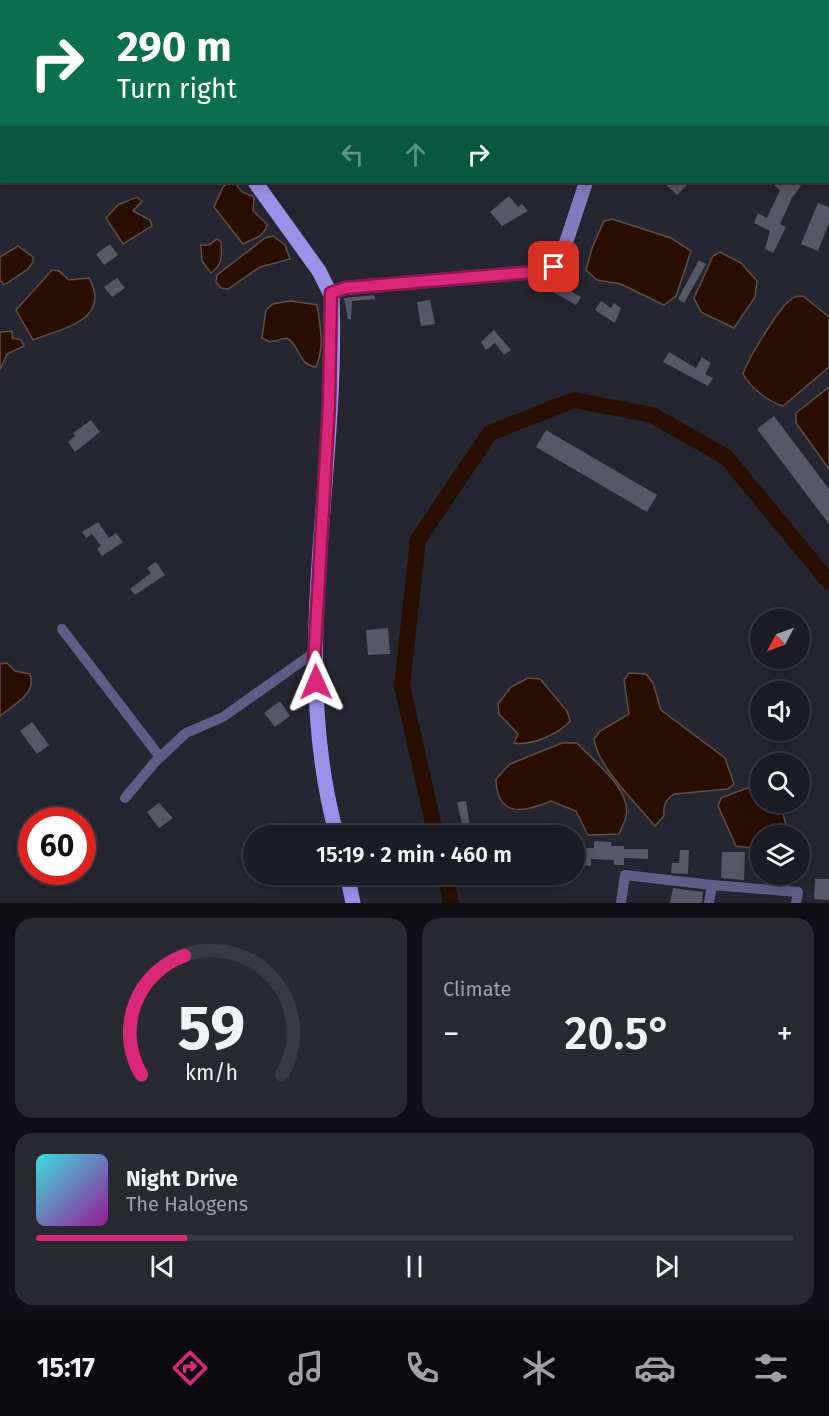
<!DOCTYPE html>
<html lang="en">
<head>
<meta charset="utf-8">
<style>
	body { margin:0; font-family:"Fira Sans",sans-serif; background:#292932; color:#f1f3f6; height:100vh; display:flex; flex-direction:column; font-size:22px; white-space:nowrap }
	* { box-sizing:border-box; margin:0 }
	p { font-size:20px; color:#a0a1a7 }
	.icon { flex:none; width:33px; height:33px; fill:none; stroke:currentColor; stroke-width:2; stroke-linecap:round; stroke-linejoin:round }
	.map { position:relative; height:903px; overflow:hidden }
	.drawer { display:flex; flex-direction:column; gap:15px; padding:15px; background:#0f0f15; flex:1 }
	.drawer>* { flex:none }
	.hud { position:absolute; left:0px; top:0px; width:830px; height:183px; box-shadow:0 3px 15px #0003,0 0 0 2px #3a3a43; background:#0b6e4f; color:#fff; overflow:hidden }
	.needle { width:39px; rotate:229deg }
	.tools { position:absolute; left:750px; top:609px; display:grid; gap:12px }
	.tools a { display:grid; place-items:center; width:60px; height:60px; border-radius:50%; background:#1c1c26; box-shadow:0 3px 15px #0003,0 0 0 2px #3a3a43; font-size:30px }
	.speed { position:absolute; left:18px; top:807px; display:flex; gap:12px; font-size:30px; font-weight:700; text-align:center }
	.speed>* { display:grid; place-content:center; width:78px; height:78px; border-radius:50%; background:#1c1c26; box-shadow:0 3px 15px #0003,0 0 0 2px #3a3a43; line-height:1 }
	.speed .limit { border:9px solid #d22; background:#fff; color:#111 }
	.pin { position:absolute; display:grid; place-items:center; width:51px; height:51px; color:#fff; margin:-26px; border-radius:12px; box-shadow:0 3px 9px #0006 }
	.me { position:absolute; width:66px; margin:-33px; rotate:359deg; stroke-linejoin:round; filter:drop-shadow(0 0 4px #0008) }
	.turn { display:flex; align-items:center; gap:21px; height:126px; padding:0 18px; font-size:27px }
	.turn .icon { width:78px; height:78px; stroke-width:2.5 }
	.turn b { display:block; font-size:42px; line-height:51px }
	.lanes { display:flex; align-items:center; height:57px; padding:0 18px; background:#0003; justify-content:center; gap:30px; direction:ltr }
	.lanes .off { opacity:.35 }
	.big { font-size:45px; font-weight:600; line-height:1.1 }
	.drawer .tile { flex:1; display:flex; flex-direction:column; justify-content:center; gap:9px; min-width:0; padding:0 21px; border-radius:18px; background:#292932 }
	.drawer .dial { align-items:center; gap:0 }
	.dial svg { height:156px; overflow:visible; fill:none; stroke:#3a3a43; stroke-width:7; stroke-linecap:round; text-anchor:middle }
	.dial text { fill:#f1f3f6; stroke:none }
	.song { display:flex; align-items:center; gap:18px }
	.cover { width:72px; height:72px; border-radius:9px; background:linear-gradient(135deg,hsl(180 70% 55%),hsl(300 70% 35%)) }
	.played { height:6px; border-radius:3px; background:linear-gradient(90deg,#db2777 20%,#3a3a43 20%) }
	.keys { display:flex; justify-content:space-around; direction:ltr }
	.heat { display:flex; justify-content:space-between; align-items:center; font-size:33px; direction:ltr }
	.drawer .tiles { flex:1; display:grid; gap:15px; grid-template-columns:1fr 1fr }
	.tile:last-child { grid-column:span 2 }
	.trip { position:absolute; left:243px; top:825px; width:342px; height:60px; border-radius:30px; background:#1c1c26; box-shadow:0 3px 15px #0003,0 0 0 2px #3a3a43; font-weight:600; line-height:60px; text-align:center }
	.dock { display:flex; height:96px; justify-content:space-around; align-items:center; background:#0b0b0f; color:#a0a1a7 }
	.dock .icon { width:42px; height:42px }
	.dock .active { color:#db2777 }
	.dock b { font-size:27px; color:#f1f3f6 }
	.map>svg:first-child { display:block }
	.water { fill:#280f00; stroke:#614f47; stroke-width:1.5 }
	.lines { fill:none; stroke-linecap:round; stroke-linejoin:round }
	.river { stroke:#280f00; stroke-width:16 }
	.building { fill:#575765 }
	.minor { stroke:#605d88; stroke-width:10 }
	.secondary { stroke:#817bbf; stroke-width:14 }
	.primary { stroke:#9a91ea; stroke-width:15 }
	.route-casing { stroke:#8e194d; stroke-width:15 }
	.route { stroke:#db2777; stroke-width:10 }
</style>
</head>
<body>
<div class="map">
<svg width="829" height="903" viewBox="0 0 829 903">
	<rect width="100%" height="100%" fill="#262632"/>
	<!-- water -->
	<path class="water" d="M229 182H234L242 192 254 197 253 211 267 224 266 229 260 236 243 244 214 207 223 187Z
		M137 197 142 201 133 211 150 220 152 226 123 244 106 218 118 205Z
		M612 219 671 238 691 251 676 296 664 305 621 284 597 280 586 270 592 248 604 221Z
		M273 236 285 245 290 259 260 267 228 289 221 288 216 282 217 275 265 238Z
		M217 239 221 242C222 256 223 264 211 273L202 261 201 245H209Z
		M18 246 33 257V262L28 269 4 285 0 280V257Z
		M720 252 741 263 757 281 755 297 734 328 701 312 694 298 713 256Z
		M52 270 59 271 69 280 89 278C112 320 63 328 33 340L16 310Z
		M803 296 829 317V367L783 406C767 401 751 388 743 374 748 359 780 305 793 298 796 296 799 296 803 296Z
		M291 301 317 305C320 325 325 347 316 367 298 365 301 347 287 338L270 342 262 338 266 310 273 304Z
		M12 331V338L21 340 24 346 7 354 0 370V332Z
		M829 387V469L796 423V413Z
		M7 663 15 671 30 674C37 694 13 705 0 716V664Z
		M629 673 646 674 653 683 661 710 725 758 734 784 728 789 674 794C665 800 663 806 664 816L655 826C637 804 597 766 594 739L600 731 629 714 624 680Z
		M528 678 540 679 567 711 570 721C559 734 531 746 514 743L518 734 499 714 498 704 511 687Z
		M562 743H577C593 761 632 789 626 816 625 822 621 828 619 834L588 835 576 811 551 801C525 812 497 819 496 779L510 764Z
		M760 783V802L780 803 788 832 795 835 760 836V849L736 846 718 806 721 798Z"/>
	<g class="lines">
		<!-- river -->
		<path class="river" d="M436 836 402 686 418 540 490 433 574 400 652 415 726 457 829 582
			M445 874 451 903"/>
	</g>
	<!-- building -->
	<path class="building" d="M663 182H690L677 195Z
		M770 182H796L801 186 792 198 780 224 786 227 773 253 765 249 770 231 754 223 758 213 767 218 780 190Z
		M509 196 518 207 522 204 528 211 502 226 490 212Z
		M818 203 829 207V223L818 251 801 244Z
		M110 244 118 255 104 265 96 254Z
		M699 260 706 264 684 303 678 299Z
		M117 278 125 288 112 297 104 287Z
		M559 284 581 297 576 305 553 292Z
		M374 295 375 299 352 301 351 319H348L344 298Z
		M430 300 435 324 421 326 417 302Z
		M601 301 611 308 614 303 621 308 615 323 595 310Z
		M494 330 511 350 504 355 495 343 486 350 481 342Z
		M669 352 696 368 702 357 711 363 705 374 713 378 708 386 663 362Z
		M774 416 829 489V524L757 429Z
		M91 420 100 432 75 452 68 442 75 436 73 433Z
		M546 430 657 495 647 512 536 447Z
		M98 522 109 538 116 533 123 542 102 556 97 549 101 546 92 534 86 538 82 532Z
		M156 562 165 575 135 595 130 589 151 573 147 568Z
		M388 628 390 654 368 655 366 630Z
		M280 701 290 716 275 727 264 713Z
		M32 722 49 745 37 754 20 731Z
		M466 801 470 827 463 828 457 802Z
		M159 803 173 818 159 828 147 812Z
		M594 841 611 842V846H624V849H648V859L624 858V865H614V860L591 859V866L582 865V848H594Z
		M680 850H689L688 874 671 873 672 863H679Z
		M722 852H745L744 880 721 878Z
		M815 879H829V900L814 899Z
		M673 888 703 892 702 903H670Z"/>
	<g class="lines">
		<!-- minor -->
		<path class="minor" d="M62 629 160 757
			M125 798 155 762 186 733 223 717 315 652
			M621 903 625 875 712 885
			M709 903 712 885 798 892 796 903"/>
		<!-- secondary -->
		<path class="secondary" d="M646 2 647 0
			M331 293 345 288 545 271 560 261 586 182"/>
		<!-- primary -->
		<path class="primary" d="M97 0 99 2
			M255 182 319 271 332 297C339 476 288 660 337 836
			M347 874 353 903"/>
	</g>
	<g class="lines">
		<!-- route casing -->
		<g class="route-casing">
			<path id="route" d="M316 682 314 664 329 404 331 293 345 288 545 271 554 267"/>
		</g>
		<!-- route -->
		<use href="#route" class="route"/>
	</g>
</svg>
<div class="tools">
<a><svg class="needle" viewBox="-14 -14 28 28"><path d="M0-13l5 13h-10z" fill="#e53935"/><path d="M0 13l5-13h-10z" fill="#a0a1a7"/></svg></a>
<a><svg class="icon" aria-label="sound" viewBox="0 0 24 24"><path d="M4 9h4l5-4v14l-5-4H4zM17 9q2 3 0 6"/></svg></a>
<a><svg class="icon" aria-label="search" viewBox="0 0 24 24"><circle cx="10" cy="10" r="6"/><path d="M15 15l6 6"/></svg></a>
<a><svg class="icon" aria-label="layers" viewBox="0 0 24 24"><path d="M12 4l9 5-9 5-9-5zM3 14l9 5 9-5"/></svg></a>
</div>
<div class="speed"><div class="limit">60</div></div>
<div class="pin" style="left:554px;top:267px;background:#d93025"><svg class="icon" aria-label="arrive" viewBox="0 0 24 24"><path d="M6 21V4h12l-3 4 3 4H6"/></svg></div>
<svg class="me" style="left:316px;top:682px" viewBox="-20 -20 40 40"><path d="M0-17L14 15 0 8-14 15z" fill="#db2777" stroke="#fff" stroke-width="4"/></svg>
<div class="trip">15:19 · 2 min · 460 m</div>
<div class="hud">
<div class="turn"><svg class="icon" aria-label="right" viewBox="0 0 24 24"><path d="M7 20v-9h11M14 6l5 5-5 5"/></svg><div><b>290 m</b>Turn right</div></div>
<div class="lanes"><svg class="icon off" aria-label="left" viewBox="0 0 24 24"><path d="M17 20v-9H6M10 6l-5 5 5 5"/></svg><svg class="icon off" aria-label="ahead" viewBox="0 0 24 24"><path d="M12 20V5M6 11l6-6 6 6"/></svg><svg class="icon" aria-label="right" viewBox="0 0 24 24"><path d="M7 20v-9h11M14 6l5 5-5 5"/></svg></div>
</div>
</div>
<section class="drawer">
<div class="tiles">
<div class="tile dial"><svg viewBox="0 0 100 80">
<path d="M14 69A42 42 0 1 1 86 69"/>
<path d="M14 69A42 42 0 0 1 36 8" stroke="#db2777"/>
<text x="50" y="56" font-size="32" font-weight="700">59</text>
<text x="50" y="72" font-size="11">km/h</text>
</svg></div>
<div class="tile"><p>Climate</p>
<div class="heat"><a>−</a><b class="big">20.5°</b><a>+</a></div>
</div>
<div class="tile">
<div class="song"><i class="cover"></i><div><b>Night Drive</b><p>The Halogens</p></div></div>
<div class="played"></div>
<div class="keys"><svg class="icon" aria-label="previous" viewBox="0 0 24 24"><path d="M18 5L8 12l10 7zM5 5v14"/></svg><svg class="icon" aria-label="pause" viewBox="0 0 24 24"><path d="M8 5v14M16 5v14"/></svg><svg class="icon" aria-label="next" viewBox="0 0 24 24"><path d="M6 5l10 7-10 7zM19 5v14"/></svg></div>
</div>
</div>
</section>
<nav class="dock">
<b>15:17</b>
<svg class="icon active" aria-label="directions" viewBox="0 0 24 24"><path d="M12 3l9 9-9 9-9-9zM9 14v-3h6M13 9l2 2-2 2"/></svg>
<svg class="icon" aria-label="music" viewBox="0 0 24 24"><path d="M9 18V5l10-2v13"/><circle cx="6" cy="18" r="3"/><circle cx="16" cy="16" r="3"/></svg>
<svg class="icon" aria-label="phone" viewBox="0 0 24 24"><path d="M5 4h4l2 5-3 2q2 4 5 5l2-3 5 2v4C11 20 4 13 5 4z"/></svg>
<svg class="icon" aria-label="climate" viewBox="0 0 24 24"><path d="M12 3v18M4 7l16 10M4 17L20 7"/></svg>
<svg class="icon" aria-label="car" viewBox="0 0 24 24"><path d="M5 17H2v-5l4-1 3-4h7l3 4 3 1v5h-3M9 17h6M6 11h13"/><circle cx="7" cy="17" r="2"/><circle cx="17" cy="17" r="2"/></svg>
<svg class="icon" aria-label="filters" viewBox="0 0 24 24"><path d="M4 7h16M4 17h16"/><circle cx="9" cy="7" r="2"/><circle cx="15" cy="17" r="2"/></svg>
</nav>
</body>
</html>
